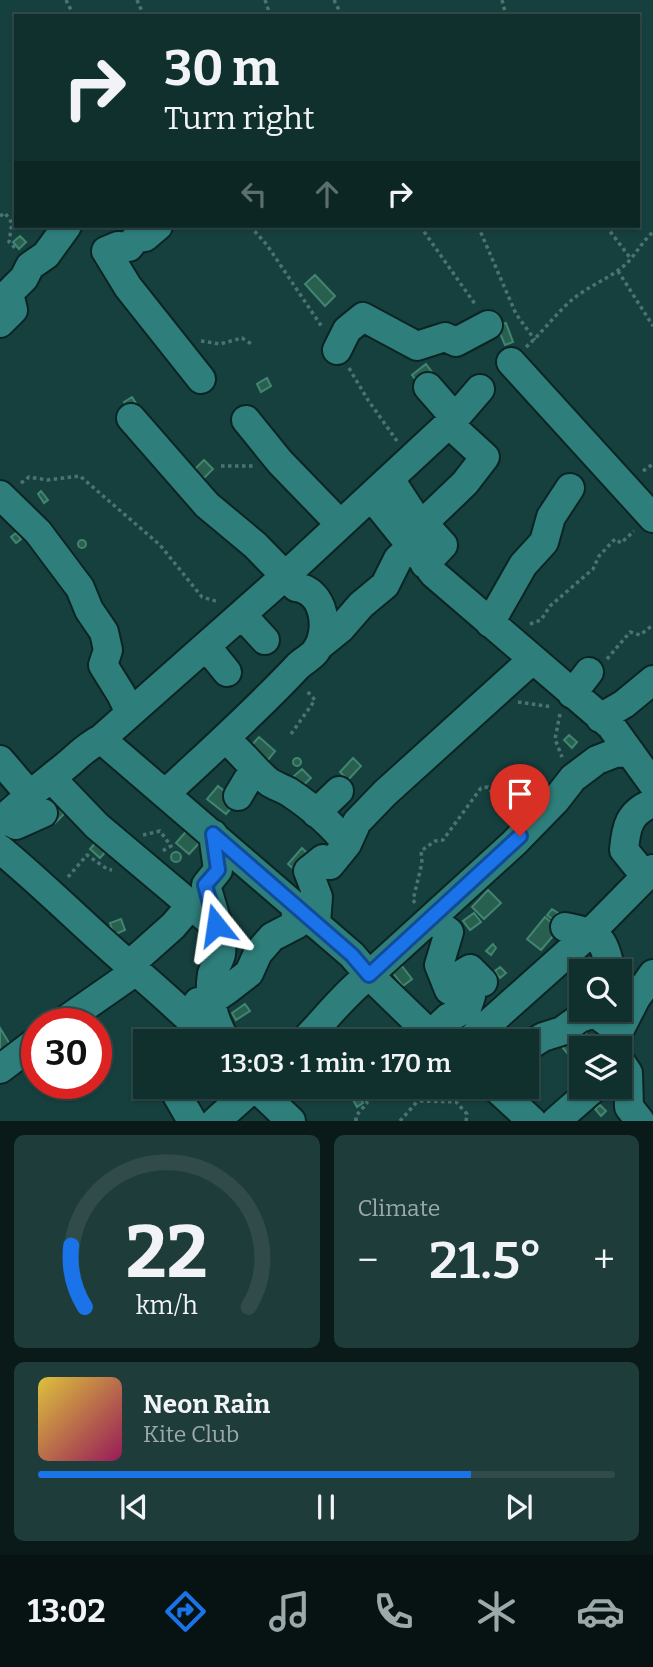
<!DOCTYPE html>
<html lang="en">
<head>
<meta charset="utf-8">
<style>
	body { margin:0; font-family:Bitter,serif; background:#1e3c3a; color:#f1f3f6; height:100vh; display:flex; flex-direction:column; font-size:26px; white-space:nowrap }
	* { box-sizing:border-box; margin:0 }
	p { font-size:23px; color:#9ca9aa }
	.icon { flex:none; width:38px; height:38px; fill:none; stroke:currentColor; stroke-width:2; stroke-linecap:round; stroke-linejoin:round }
	.map { position:relative; height:1121px; overflow:hidden }
	.drawer { display:flex; flex-direction:column; gap:14px; padding:14px; background:#091a19; flex:1 }
	.drawer>* { flex:none }
	.guide { position:absolute; left:14px; top:14px; width:626px; height:214px; border-radius:0px; box-shadow:0 2px 5px #0004,0 0 0 2px #304b4a; background:#10302e; color:#f1f3f6; overflow:hidden }
	.fabs { position:absolute; left:569px; top:959px; display:grid; gap:14px }
	.fabs a { display:grid; place-items:center; width:63px; height:63px; border-radius:0px; background:#10302e; box-shadow:0 2px 5px #0004,0 0 0 2px #304b4a; font-size:35px }
	.speed { position:absolute; left:21px; top:1008px; display:flex; gap:14px; font-size:35px; font-weight:700; text-align:center }
	.speed>* { display:grid; place-content:center; width:91px; height:91px; border-radius:50%; background:#10302e; box-shadow:0 2px 5px #0004,0 0 0 2px #304b4a; line-height:1 }
	.speed .limit { border:10px solid #d22; background:#fff; color:#111 }
	.pin { position:absolute; display:grid; place-items:center; width:60px; height:60px; color:#fff; margin:-72px -30px; border-radius:50% 50% 50% 0; rotate:-45deg; box-shadow:0 0 7px #0007 }
	.pin .icon { rotate:45deg }
	.me { position:absolute; width:77px; margin:-38px; rotate:345deg; stroke-linejoin:round; filter:drop-shadow(0 0 5px #0008) }
	.turn { display:flex; align-items:center; gap:24px; height:147px; padding:0 35px; font-size:32px }
	.turn .icon { width:91px; height:91px; stroke-width:2.5 }
	.turn b { display:block; font-size:49px; line-height:60px }
	.lanes { display:flex; align-items:center; height:66px; padding:0 35px; background:#0003; justify-content:center; gap:35px; direction:ltr }
	.lanes .off { opacity:.35 }
	.big { font-size:52px; font-weight:600; line-height:1.1 }
	.drawer .tile { flex:1; display:flex; flex-direction:column; justify-content:center; gap:10px; min-width:0; padding:0 24px; border-radius:10px; background:#1e3c3a }
	.drawer .dial { align-items:center; gap:0 }
	.dial svg { height:182px; overflow:visible; fill:none; stroke:#304b4a; stroke-width:7; stroke-linecap:round; text-anchor:middle }
	.dial text { fill:#f1f3f6; stroke:none }
	.song { display:flex; align-items:center; gap:21px }
	.cover { width:84px; height:84px; border-radius:10px; background:linear-gradient(135deg,hsl(50 70% 55%),hsl(330 70% 35%)) }
	.played { height:7px; border-radius:4px; background:linear-gradient(90deg,#1a73e8 75%,#304b4a 75%) }
	.keys { display:flex; justify-content:space-around; direction:ltr }
	.heat { display:flex; justify-content:space-between; align-items:center; font-size:38px; direction:ltr }
	.drawer .tiles { flex:1; display:grid; gap:14px; grid-template-columns:1fr 1fr }
	.tile:last-child { grid-column:span 2 }
	.trip { position:absolute; left:133px; top:1029px; width:406px; height:70px; border-radius:0px; background:#10302e; box-shadow:0 2px 5px #0004,0 0 0 2px #304b4a; font-weight:600; line-height:70px; text-align:center }
	.dock { display:flex; height:112px; justify-content:space-around; align-items:center; background:#061312; color:#9ca9aa }
	.dock .icon { width:49px; height:49px }
	.dock .current { color:#1a73e8 }
	.dock b { font-size:32px; color:#f1f3f6 }
	.map>svg:first-child { display:block }
	.building { fill:#295f4e; stroke:#418570; stroke-width:2 }
	.lines { fill:none; stroke-linecap:round; stroke-linejoin:round }
	.minor-casing { stroke:#0b2423; stroke-width:32 }
	.path { stroke:#4b7371; stroke-width:3.5; stroke-dasharray:3.5 3.5; stroke-linecap:butt }
	.minor { stroke:#2e7f7b; stroke-width:28 }
	.route-casing { stroke:#114b97; stroke-width:18 }
	.route { stroke:#1a73e8; stroke-width:12 }
</style>
</head>
<body>
<div class="map">
<svg width="653" height="1121" viewBox="0 0 653 1121">
	<rect width="100%" height="100%" fill="#16403e"/>
	<!-- building -->
	<path class="building" d="M20 236 26 242 19 249 13 242Z
		M315 275 335 296 325 306 305 284Z
		M506 323 513 342 505 345 497 326Z
		M426 364 432 372 418 383 412 375Z
		M267 378 271 386 261 392 257 384Z
		M132 397 139 408 131 413 124 402Z
		M204 460 213 469 197 485 188 476Z
		M41 491 48 500 44 503 38 494Z
		M16 533 21 539 16 543 11 537Z
		M78 544a4 4 0 1 1 8 0a4 4 0 1 1-8 0Z
		M569 735 577 742 572 748 564 740Z
		M259 737 275 751 267 761 250 747Z
		M293 762a4 4 0 1 1 8 0a4 4 0 1 1-8 0Z
		M353 758 361 766 348 780 340 772Z
		M302 769 311 778 296 792 287 782Z
		M218 786 237 801 226 814 207 799Z
		M57 805 64 814 55 823 47 815Z
		M190 827 203 839 189 854 176 843Z
		M98 840 108 849 100 858 90 849Z
		M302 848 312 858 298 873 288 864Z
		M171 857a5 5 0 1 1 10 0a5 5 0 1 1-10 0Z
		M488 890 501 903 484 919 472 907Z
		M552 909 558 913 552 919 547 915Z
		M474 913 481 922 470 930 463 921Z
		M545 917 559 929 541 950 527 939Z
		M121 919 125 930 114 935 110 923Z
		M493 944 496 948 491 955 486 951Z
		M402 966 412 979 403 986 393 973Z
		M500 967 506 973 500 978 495 971Z
		M245 1004 250 1011 236 1020 232 1013Z
		M578 1024 588 1036 568 1054 558 1042Z
		M0 1028 11 1046 0 1051Z
		M442 1087H459L443 1099 437 1091Z
		M357 1092 363 1103 357 1107 351 1096Z
		M600 1105 606 1111 601 1116 595 1109Z"/>
	<g class="lines">
		<!-- minor casing -->
		<g class="minor-casing">
			<path id="minor" d="M158 226 145 237 136 238 129 247 118 246 106 251 128 287 201 379
				M0 323 13 310 9 293 24 278 30 266 46 255 67 226
				M337 350 347 330 363 317 417 346 445 337 456 342 488 325
				M511 362 653 518
				M428 387 455 418
				M131 418 207 505 255 545 296 587C325 590 331 632 315 652 310 658 303 661 298 666 256 711 210 752 165 794
				M246 420 280 462 340 524
				M387 481 397 490 416 519 423 523 443 545 425 564
				M0 495 38 532 80 588 89 610 104 632 108 650 103 665 121 694 130 713
				M371 496 434 574 611 726 653 784
				M242 615 265 640
				M490 623 523 565 544 542 551 517 570 488
				M320 645 341 628 361 605 385 585 398 559 411 547 416 530 465 483 485 457 449 424
				M206 646 227 672
				M572 694 589 672
				M600 718 624 704 653 680
				M101 739 285 576 455 418 480 389
				M225 739C242 752 253 769 269 782 275 786 282 788 289 792 310 806 332 824 347 844
				M0 760 29 794
				M51 778 97 826 217 927
				M238 796 254 769
				M316 813 339 791
				M4 819 16 825 43 813
				M0 822C20 803 40 786 62 769 78 757 82 749 101 739L316 924 352 955 369 975C344 994 326 1019 304 1041
				M213 834 218 870 206 885C210 900 224 940 221 954 220 961 214 967 212 974 208 1000 213 1019 226 1041
				M0 849C35 878 67 909 100 939 137 973 177 1005 212 1041
				M646 877 624 850C626 827 629 812 653 803
				M432 919 449 932 439 965 449 990 461 988
				M316 924 318 897 308 871 323 859 330 865 347 844 357 822 385 793 532 660
				M565 927C600 934 603 936 611 971
				M198 1002 211 1001 227 990 249 973 258 953 272 937 297 924 295 905
				M60 1024 136 971V959L173 926 191 905
				M430 1035 448 1018 467 1008 471 996 455 978 470 969 483 982
				M437 1041 369 975 514 843 555 801 573 778 597 760 615 753 630 752
				M469 1041 591 932 653 869
				M527 1047 543 1037 562 1031 580 1018 595 1013 619 1031 636 998 653 974
				M620 1061 628 1073 629 1107 640 1121
				M0 1069 37 1041
				M180 1087 177 1095 192 1121
				M255 1087 291 1121
				M495 1087 532 1121
				M216 1121 254 1087
				M556 1121 595 1087"/>
		</g>
		<!-- path -->
		<path class="path" d="M66 0 74 16
			M137 0 144 16
			M265 0 268 9 267 16
			M334 0 342 16
			M502 0 506 16
			M0 216 5 213 12 223 9 242 15 248
			M250 226 267 245 322 327
			M420 226 475 304
			M478 226 516 314 535 340
			M606 226 631 259
			M618 271 653 326
			M201 341 220 344 242 338 253 345
			M526 347C543 332 556 313 573 299 590 285 613 277 628 262 637 252 643 241 653 232
			M349 368 368 400 397 441
			M221 466H254
			M643 471 653 464
			M21 483 29 477 47 480 80 476 160 545 202 597 219 602
			M530 624 541 620 550 606 593 569 599 556 615 539 621 543 634 531
			M607 659 630 632 640 635 653 625
			M518 702 552 707
			M560 714 555 739 562 757
			M291 734 315 700 307 691
			M143 835 160 831 171 846 161 852
			M68 877 87 855 107 869 112 870
			M415 903 413 900 422 863 421 851 435 841 443 840 481 788 488 787 500 804 504 820
			M420 1101 456 1102 467 1114 466 1121
			M356 1121V1116L367 1103 363 1089 366 1087
			M400 1121 430 1087"/>
		<!-- minor -->
		<use href="#minor" class="minor"/>
	</g>
	<g class="lines">
		<!-- route casing -->
		<g class="route-casing">
			<path id="route" d="M216 925 205 885 218 870 213 834 352 955 369 975 520 836"/>
		</g>
		<!-- route -->
		<use href="#route" class="route"/>
	</g>
</svg>
<div class="fabs">
<a><svg class="icon" aria-label="search" viewBox="0 0 24 24"><circle cx="10" cy="10" r="6"/><path d="M15 15l6 6"/></svg></a>
<a><svg class="icon" aria-label="layers" viewBox="0 0 24 24"><path d="M12 4l9 5-9 5-9-5zM3 14l9 5 9-5"/></svg></a>
</div>
<div class="speed"><div class="limit">30</div></div>
<div class="pin" style="left:520px;top:836px;background:#d93025"><svg class="icon" aria-label="arrive" viewBox="0 0 24 24"><path d="M6 21V4h12l-3 4 3 4H6"/></svg></div>
<svg class="me" style="left:216px;top:925px" viewBox="-20 -20 40 40"><path d="M0-17L14 15 0 8-14 15z" fill="#1a73e8" stroke="#fff" stroke-width="4"/></svg>
<div class="trip">13:03 · 1 min · 170 m</div>
<div class="guide">
<div class="turn"><svg class="icon" aria-label="right" viewBox="0 0 24 24"><path d="M7 20v-9h11M14 6l5 5-5 5"/></svg><div><b>30 m</b>Turn right</div></div>
<div class="lanes"><svg class="icon off" aria-label="left" viewBox="0 0 24 24"><path d="M17 20v-9H6M10 6l-5 5 5 5"/></svg><svg class="icon off" aria-label="ahead" viewBox="0 0 24 24"><path d="M12 20V5M6 11l6-6 6 6"/></svg><svg class="icon" aria-label="right" viewBox="0 0 24 24"><path d="M7 20v-9h11M14 6l5 5-5 5"/></svg></div>
</div>
</div>
<section class="drawer">
<div class="tiles">
<div class="tile dial"><svg viewBox="0 0 100 80">
<path d="M14 69A42 42 0 1 1 86 69"/>
<path d="M14 69A42 42 0 0 1 8 42" stroke="#1a73e8"/>
<text x="50" y="56" font-size="32" font-weight="700">22</text>
<text x="50" y="72" font-size="11">km/h</text>
</svg></div>
<div class="tile"><p>Climate</p>
<div class="heat"><a>−</a><b class="big">21.5°</b><a>+</a></div>
</div>
<div class="tile">
<div class="song"><i class="cover"></i><div><b>Neon Rain</b><p>Kite Club</p></div></div>
<div class="played"></div>
<div class="keys"><svg class="icon" aria-label="previous" viewBox="0 0 24 24"><path d="M18 5L8 12l10 7zM5 5v14"/></svg><svg class="icon" aria-label="pause" viewBox="0 0 24 24"><path d="M8 5v14M16 5v14"/></svg><svg class="icon" aria-label="next" viewBox="0 0 24 24"><path d="M6 5l10 7-10 7zM19 5v14"/></svg></div>
</div>
</div>
</section>
<nav class="dock">
<b>13:02</b>
<svg class="icon current" aria-label="directions" viewBox="0 0 24 24"><path d="M12 3l9 9-9 9-9-9zM9 14v-3h6M13 9l2 2-2 2"/></svg>
<svg class="icon" aria-label="music" viewBox="0 0 24 24"><path d="M9 18V5l10-2v13"/><circle cx="6" cy="18" r="3"/><circle cx="16" cy="16" r="3"/></svg>
<svg class="icon" aria-label="phone" viewBox="0 0 24 24"><path d="M5 4h4l2 5-3 2q2 4 5 5l2-3 5 2v4C11 20 4 13 5 4z"/></svg>
<svg class="icon" aria-label="climate" viewBox="0 0 24 24"><path d="M12 3v18M4 7l16 10M4 17L20 7"/></svg>
<svg class="icon" aria-label="car" viewBox="0 0 24 24"><path d="M5 17H2v-5l4-1 3-4h7l3 4 3 1v5h-3M9 17h6M6 11h13"/><circle cx="7" cy="17" r="2"/><circle cx="17" cy="17" r="2"/></svg>
</nav>
</body>
</html>
